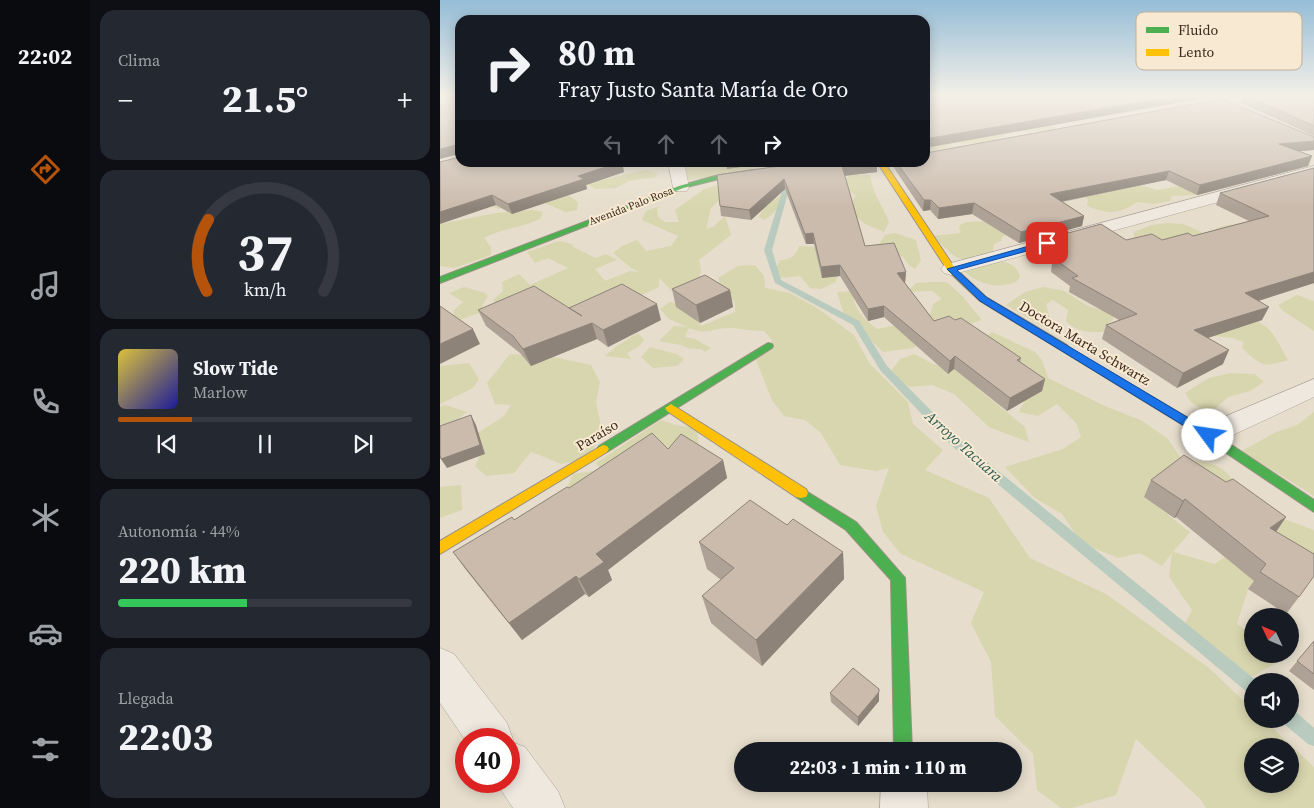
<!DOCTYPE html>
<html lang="es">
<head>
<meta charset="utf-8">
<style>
	body { margin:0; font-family:"Source Serif 4",serif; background:#242831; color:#f1f3f6; height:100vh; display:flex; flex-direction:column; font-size:19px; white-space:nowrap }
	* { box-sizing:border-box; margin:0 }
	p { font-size:16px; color:#9ea1a6 }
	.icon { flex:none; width:28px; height:28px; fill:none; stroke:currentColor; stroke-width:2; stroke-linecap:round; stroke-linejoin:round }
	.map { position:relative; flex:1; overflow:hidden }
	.drawer { display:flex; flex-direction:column; gap:10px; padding:10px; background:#0d0f14; width:350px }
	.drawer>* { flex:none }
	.banner { position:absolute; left:15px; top:15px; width:475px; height:152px; border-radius:15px; box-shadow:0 2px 12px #0003; background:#171b24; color:#f1f3f6; overflow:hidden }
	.needle { width:32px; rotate:314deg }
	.fabs { position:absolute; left:804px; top:608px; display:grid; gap:10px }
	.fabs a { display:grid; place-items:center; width:55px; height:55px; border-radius:50%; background:#171b24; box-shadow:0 2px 12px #0003; font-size:25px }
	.speed { position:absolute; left:15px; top:728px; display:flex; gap:10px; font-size:25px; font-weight:700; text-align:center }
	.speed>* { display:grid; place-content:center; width:65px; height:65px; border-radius:50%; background:#171b24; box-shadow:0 2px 12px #0003; line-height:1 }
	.speed .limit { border:8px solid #d22; background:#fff; color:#111 }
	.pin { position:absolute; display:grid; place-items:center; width:42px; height:42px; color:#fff; margin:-21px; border-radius:10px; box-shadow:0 2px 8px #0006 }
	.me { position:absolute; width:55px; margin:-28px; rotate:301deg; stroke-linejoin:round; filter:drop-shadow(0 0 4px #0008) }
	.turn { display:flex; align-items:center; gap:18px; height:105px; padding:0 20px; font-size:22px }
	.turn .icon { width:65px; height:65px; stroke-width:2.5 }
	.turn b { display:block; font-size:35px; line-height:42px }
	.lanes { display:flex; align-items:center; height:48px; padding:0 20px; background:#0003; justify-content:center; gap:25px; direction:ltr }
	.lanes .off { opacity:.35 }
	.big { font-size:38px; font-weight:800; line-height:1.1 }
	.drawer .widget { flex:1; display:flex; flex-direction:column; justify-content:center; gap:8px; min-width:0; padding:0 18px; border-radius:15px; background:#242831 }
	.drawer .dial { align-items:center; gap:0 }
	.dial svg { height:130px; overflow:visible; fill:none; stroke:#363941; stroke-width:7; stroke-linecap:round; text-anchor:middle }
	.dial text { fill:#f1f3f6; stroke:none }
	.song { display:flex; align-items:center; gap:15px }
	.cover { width:60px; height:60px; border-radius:8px; background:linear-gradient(135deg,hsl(50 70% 55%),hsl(240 70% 35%)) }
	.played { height:5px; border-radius:2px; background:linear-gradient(90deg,#b45309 25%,#363941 25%) }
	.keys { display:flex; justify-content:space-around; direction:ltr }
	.heat { display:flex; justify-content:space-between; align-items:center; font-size:28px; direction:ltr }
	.charge { height:8px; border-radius:4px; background:linear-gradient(90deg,#34c759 44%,#363941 0) }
	.trip { position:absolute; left:294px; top:742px; width:288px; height:50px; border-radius:25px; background:#171b24; box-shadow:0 2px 12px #0003; font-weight:800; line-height:50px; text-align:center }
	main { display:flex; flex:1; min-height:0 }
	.tabs { display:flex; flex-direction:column; width:90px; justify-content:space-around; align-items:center; background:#090b0e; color:#9ea1a6 }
	.tabs .icon { width:35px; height:35px }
	.tabs .current { color:#b45309 }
	.tabs b { font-size:22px; color:#f1f3f6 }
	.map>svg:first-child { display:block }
	.green { fill:#d8d6ae; fill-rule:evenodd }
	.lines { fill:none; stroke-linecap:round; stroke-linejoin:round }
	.stream { fill:#b8cbbe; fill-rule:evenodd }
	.street-casing { stroke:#aba296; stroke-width:1 }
	.fast-casing { stroke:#9b9186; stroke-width:2 }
	.slow-casing { stroke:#9b9186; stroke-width:2 }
	.street { fill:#eee8df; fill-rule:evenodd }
	.fast { fill:#4caf50; fill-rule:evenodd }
	.slow { fill:#ffc107; fill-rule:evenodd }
	.wall { fill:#aea195 }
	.shaded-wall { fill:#8d8379 }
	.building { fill:#cabbad; stroke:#8d8379 }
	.route { fill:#1a73e8; stroke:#114b97 }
	.labels { text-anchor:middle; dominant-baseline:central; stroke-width:4; stroke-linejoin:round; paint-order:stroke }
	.far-street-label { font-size:11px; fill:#3b2a1d; stroke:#f8ead2 }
	.street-label { font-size:14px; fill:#3b2a1d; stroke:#f8ead2 }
	.water-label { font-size:15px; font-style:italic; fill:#2b5c55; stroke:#f8ead2 }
	.key { fill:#f8ead2; stroke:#bfb09c; stroke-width:1 }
	.key-label { font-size:14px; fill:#3b2a1d }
</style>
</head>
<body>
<main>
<nav class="tabs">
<b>22:02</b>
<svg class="icon current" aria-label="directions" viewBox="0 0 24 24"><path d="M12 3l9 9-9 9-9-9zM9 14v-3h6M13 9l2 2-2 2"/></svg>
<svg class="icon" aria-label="music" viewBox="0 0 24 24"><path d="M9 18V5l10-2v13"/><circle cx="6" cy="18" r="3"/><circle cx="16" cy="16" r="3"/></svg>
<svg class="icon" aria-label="phone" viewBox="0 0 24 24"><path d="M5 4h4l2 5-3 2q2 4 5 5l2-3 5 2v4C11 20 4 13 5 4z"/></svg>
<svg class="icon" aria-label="climate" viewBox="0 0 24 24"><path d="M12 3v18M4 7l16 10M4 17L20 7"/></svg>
<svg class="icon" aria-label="car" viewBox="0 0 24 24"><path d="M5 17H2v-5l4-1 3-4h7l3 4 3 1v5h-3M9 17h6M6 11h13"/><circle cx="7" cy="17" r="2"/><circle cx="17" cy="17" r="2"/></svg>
<svg class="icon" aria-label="filters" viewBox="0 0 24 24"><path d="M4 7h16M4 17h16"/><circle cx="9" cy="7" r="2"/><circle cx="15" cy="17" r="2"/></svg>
</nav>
<section class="drawer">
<div class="widget"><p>Clima</p>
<div class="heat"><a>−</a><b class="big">21.5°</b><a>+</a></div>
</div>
<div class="widget dial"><svg viewBox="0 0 100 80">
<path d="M14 69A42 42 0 1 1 86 69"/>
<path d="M14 69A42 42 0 0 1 15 25" stroke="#b45309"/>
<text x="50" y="56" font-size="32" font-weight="700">37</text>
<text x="50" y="72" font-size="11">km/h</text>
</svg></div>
<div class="widget">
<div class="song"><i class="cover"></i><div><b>Slow Tide</b><p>Marlow</p></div></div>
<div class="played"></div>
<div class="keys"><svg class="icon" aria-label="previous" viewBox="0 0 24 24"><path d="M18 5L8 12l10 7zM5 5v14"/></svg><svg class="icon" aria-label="pause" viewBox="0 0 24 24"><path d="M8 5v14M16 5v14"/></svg><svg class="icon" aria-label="next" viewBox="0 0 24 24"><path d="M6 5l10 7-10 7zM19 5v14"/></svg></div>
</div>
<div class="widget"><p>Autonomía · 44%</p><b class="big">220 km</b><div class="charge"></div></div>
<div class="widget"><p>Llegada</p><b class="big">22:03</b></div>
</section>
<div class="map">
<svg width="874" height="808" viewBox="0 0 874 808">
	<rect width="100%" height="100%" fill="#e6ddcc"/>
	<!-- green -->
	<path class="green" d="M610 124 615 128 609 131H575L545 144 514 143 505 148 485 152V143Z
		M230 162 280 163 321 168 309 172 241 181 230 177Z
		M95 163H153L141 166V173L162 180 206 170 217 173 216 177 189 181 176 188 156 189 129 175H120L118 187 138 202 137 210 126 212 90 197 59 209 38 200 20 201C34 182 43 195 60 193 73 192 86 187 99 182L72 173 84 170Z
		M409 175H431C430 190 443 206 449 222L444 232 425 224 408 210 416 195 400 187Z
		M284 183 280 200 271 208 266 229 273 227 285 216 291 235 259 260 261 270 258 288 233 292 219 278V287L193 299 150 324 115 304 117 300 111 297 60 308 53 300 63 291 62 282 79 274 90 285 128 268 108 258 95 263 87 252 119 241 132 244 133 247 156 258 166 254 177 260 155 269 165 281 190 271 200 272 191 268 173 253 182 246 197 240 206 251 231 246 238 236 202 220 206 211 217 207 218 217 225 222H239L235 210 264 189Z
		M697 184 717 190 751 184 763 190 755 195 732 196 730 201 714 204 697 202C678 215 668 214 647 206L648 200 642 195 609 197 625 202 634 209 560 190Z
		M341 196C341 206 332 217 323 220L319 216 329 202Z
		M93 210 103 212 100 219C82 228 62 228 44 238L51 247V255L15 268 0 266V224L56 213Z
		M553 221 574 231 562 237 561 241 554 244 553 253C519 265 518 261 493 236L521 233 519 229 521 224 528 222Z
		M728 223 743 224 766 234C787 221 797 223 820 230L708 244 694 238V232L712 225Z
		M455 233 476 240 481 260 475 269 469 265 462 256 443 257 421 250 437 248 445 235Z
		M359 246 374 247 384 253 382 278 397 276 396 282 381 289 370 288 360 276 341 278 335 271 340 260C350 260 356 256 359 246Z
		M560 261C571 263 577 266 580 277L576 282C559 289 539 285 525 272Z
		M315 265 324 276 325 288 350 293 377 308 414 335 430 364 468 402 473 424 503 450 485 470 549 498 590 558 666 594 769 668 812 709V719H823L874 767V808H766L761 800 696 739 676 795 632 808H621L597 790 593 754 555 716 551 662 531 623 544 592 461 554 443 532 436 506 449 468 436 471 400 465 381 433 365 420 344 416 332 400 314 355 333 344 331 339 324 331C312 331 303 329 292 328 273 327 269 336 249 328L245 337 255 339 269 347 271 348 265 352 261 349H250L241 345 219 341 234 326 247 327 229 319 220 309 230 302 246 306 261 326 295 312V302L282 293 278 278 298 266ZM812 746H850V784H812Z
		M492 282H507L522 296 542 320 491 337 473 348 443 352 404 314 397 292 422 291 413 298C417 313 425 320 437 329L489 319 493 304 502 299 492 291 467 292 476 283Z
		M24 287 45 293 48 296 42 306V312L17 321 13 311 23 302 9 293Z
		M603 287 624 291 648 306 673 313V320L668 324 666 331C652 334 636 332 626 321L628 310 613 300 606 304 611 323 607 329 566 305 585 292Z
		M857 295 874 301V331L843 311 838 305Z
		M813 319C834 328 837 342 848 360 822 368 822 366 802 348L804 342 792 338 766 335Z
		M552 332 595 352 602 360 608 378 667 407 701 420 728 439 742 460C774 463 788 463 800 496L705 497 750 532 733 552 775 564 803 544 830 514 874 530V577L835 555 808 589 797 624 812 635V654H839L845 658 813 676 776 667 742 629 752 610 729 577 732 553 722 566 700 553 678 558 654 548 637 536 622 514 595 498 565 467 623 449 641 437 636 423 617 404 598 416 579 412 584 402 527 351Z
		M198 333 204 340 198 347 187 353 191 359 165 356 177 346Z
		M210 347 236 354 244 359 237 366 213 368 201 357Z
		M70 354 113 357 151 365 160 382 156 402 161 426 151 457 122 464 91 452 74 473 46 476 35 466 43 449 33 436 64 416 71 405 55 404 47 383Z
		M475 354 493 364 514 369 585 427 589 442 549 427 514 394 492 385 469 387 449 374 460 359Z
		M29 363 39 379 33 388 0 404V366Z
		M791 373 815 374 824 382 810 391 788 397 776 408 763 410 751 402 745 393 769 378Z
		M5 405 27 412 14 422 0 425V407Z
		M874 412V496L802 451 834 433 857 425Z
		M221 420 235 425 257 428 259 448 242 443 221 449 125 493 133 474 161 470 156 463Z
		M21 485 22 510 0 518V487Z"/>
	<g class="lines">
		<!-- stream -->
		<path class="stream" d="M345 162H351L353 175 332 250 341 280 419 321 447 366 520 440 817 681H812V694L807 692 512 446 440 370 413 325 335 283 324 250 347 175Z
			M850 710 856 712 874 728V746L868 744 844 724 842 719H850Z"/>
		<!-- street casing -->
		<g class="street-casing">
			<path id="street" d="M797 95H821L815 99 750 111 744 107 750 103Z
				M228 162H244L249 187 247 191H235L233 187Z
				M874 166V176L518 273 511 275 504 273 501 269 504 265Z
				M874 379V397L778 442 768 445 758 442 753 435 758 428Z
				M0 648 14 654 67 723 73 739 72 742 85 747 118 791 125 808H73L55 781H69V739H26V741L0 703Z
				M441 784H487L488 808H440Z"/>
		</g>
		<!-- fast casing -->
		<g class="fast-casing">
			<path id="fast" d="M313 170 316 172 315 173 275 180 243 188 0 283V277L239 186 275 176Z
				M328 343 332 344 333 346 332 348 167 452H159L157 449 159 446Z
				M623 344 772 432 874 500V512L764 438 619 349 618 347Z
				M361 488 416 522 465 578 472 751H454L451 580 406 530 356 497 354 493 356 489Z"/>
		</g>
		<!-- slow casing -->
		<g class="slow-casing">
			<path id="slow" d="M437 162H444L514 267 546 297 627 345 628 347 627 349H619L540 301 508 271Z
				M231 404 366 489 368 493 366 497 361 498 356 497 227 411 225 408Z
				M163 445 167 446 169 449 167 452 0 554V541Z"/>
		</g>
		<!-- street -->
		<use href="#street" class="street"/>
		<!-- fast -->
		<use href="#fast" class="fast"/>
		<!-- slow -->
		<use href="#slow" class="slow"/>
	</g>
	<!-- wall -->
	<path class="wall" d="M804 95H874V136L801 103Z
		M874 150 858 151 872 156 868 166 757 195 726 180 622 202 644 216 642 226 579 243 532 214 498 219 490 210 483 211 450 162H485L486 153Z
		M0 162H182L184 172 146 185 147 189 72 214 56 205Z
		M368 162 437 172 404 176 425 246 466 272 465 283 494 321 515 320 581 358 580 363 605 379 602 391 567 411 514 369 508 374 444 317 428 321 400 276 382 278 374 244H366L345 189 311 220 281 216 280 206Z
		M874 168V283L818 301 822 320 768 338 783 364 737 388 662 339 666 325 679 320 629 292 630 286 611 272 612 263 597 254 599 241 722 240 753 236 809 221 776 205 780 193Z
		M232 289 290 290 293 307 260 323 236 307Z
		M129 308 221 320 168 347 157 339 91 366 80 353 46 326 38 310Z
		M228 449 283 460 287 478 168 570 172 580 149 597 145 594 82 640 26 570 13 552 74 520 129 488Z
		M711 480 786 482 846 517 836 531 859 597 846 614 808 589 814 581 736 517 734 518 704 497Z
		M347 525 403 552 404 579 322 666 271 623 262 596 281 580 267 569 259 542Z
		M874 641V690L849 671Z
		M390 693 439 701 418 726 391 702Z"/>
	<!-- shaded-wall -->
	<path class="shaded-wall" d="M743 95H775L770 97 485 148V139Z
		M874 141V150L836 153 839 144Z
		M16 145 19 154 0 159V149Z
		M872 156 868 166 757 195 760 185Z
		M182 162 184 172 146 185 147 189 72 214 68 204 138 176Z
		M286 162H336L287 169Z
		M437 163V172L402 176V166Z
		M729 171 726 180 608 204 610 194Z
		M344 179 345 189 311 220 309 210Z
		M52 195 56 205 0 224V212Z
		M484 200H491L490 210 483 211Z
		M534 203 532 214 498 219 499 208Z
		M644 216 642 226 579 243 581 232Z
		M373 233 374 244H366L365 234Z
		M400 265V276L382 278 381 267Z
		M466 272 465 283 457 285V273Z
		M874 272V283L799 307 805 293Z
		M290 290 293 307 260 323 256 305Z
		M217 304 221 320 168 347 163 330Z
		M444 306V317L428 321V309Z
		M829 307 822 320 749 344 754 330Z
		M152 323 157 339 91 366 83 349Z
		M33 329 40 344 0 364V344Z
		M789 350 783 364 737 388 743 373Z
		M515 356 514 369 508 374 510 361Z
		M605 379 602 391 567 411 570 398Z
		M31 415 36 425 45 454 7 468 1 459Z
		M283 460 287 478 168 570 172 580 149 597 139 579 156 554Z
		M745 499 736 517 734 518 743 501Z
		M846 517 834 535 830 528Z
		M403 552 404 579 322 666 316 640Z
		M136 576 145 594 82 640 69 623Z
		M439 692V701L418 726V717Z"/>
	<!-- building -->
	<path class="building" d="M0 95H20V151H18V147L16 145 0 149Z
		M485 95H743L485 139V140Z
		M804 95H874V126Z
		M782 99 874 137V141L839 144 872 156 760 185 729 171 610 194 644 216 581 232 534 203 499 208 491 200H484L456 162H485V152L486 153Z
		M20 157V162H181L138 176 144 179 68 204 52 195 0 212V162Z
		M368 162H437L402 166 425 246 454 243 466 272 457 273 494 321 509 316 515 320 521 318 581 358 577 360 605 379 570 398 515 356 510 361 444 306 428 309 400 265 381 267 373 233 365 234 344 179 309 210 280 206 277 175Z
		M874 168V272L805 293 829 307 754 330 789 350 743 373 666 325 697 314 632 278 638 276 613 258 624 256 599 241 661 224 686 240 712 234 722 240 748 233 753 236 829 216 780 193Z
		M265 275 290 290 256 305 232 289Z
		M182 284 217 304 163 330 152 323 83 349 73 336 38 310 94 286 142 316 129 308Z
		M0 306 33 329 0 344Z
		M31 415 40 445 1 459 0 455V426Z
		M212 433 228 449 241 434 283 460 156 554 164 562 139 579 136 576 69 623 13 552 72 517 74 520 127 487 129 488Z
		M744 455 786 482 793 479 846 517 830 528 874 554V576L859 597 820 572 826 564 745 499 743 501 711 480Z
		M310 500 347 525 353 519 403 552 316 640 262 596 294 568 259 542Z
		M874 641V674L857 661Z
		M413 668 439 689V692L418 717 390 693Z"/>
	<!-- sky -->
	<linearGradient id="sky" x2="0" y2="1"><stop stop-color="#95bdd7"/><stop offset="0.46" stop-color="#f4f0e8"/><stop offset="1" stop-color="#f4f0e8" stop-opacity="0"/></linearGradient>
	<rect width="874" height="208" fill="url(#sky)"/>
	<!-- route -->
	<path class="route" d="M607 241 611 243 609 245 517 270 546 297 772 432 774 435 772 438H764L540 301 507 269Z"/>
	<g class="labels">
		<!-- far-street labels -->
		<g class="far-street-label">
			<text transform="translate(191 206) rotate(-21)">Avenida Palo Rosa</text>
		</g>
		<!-- street labels -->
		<g class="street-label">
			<text transform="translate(645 343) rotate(31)">Doctora Marta Schwartz</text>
			<text transform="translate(157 435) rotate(-31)">Paraíso</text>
		</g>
		<!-- water labels -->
		<g class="water-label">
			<text transform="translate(524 446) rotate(42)">Arroyo Tacuara</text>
		</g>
	</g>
	<!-- legend -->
	<rect x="696" y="12" width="166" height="58" rx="8" class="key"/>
	<rect x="706" y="27" width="23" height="6" fill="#4caf50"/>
	<rect x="706" y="49" width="23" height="7" fill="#ffc107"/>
	<g class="key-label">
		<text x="738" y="35">Fluido</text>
		<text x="738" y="57">Lento</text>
	</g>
</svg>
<div class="fabs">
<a><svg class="needle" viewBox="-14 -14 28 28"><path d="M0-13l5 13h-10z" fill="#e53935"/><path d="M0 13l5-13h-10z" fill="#9ea1a6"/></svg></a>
<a><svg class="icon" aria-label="sound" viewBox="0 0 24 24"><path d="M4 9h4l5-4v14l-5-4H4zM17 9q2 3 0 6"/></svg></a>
<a><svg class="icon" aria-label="layers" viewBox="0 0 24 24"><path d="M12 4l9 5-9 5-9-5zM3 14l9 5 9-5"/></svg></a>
</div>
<div class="speed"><div class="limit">40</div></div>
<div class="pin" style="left:607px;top:243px;background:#d93025"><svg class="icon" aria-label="arrive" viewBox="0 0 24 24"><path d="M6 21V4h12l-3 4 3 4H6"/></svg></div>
<svg class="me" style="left:768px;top:435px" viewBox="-20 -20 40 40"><circle r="19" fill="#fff"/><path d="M0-13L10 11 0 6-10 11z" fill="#1a73e8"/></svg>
<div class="trip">22:03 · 1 min · 110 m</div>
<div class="banner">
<div class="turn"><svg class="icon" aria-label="right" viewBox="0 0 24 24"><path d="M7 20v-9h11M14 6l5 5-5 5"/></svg><div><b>80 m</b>Fray Justo Santa María de Oro</div></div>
<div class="lanes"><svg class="icon off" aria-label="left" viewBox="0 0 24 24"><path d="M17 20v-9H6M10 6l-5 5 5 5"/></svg><svg class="icon off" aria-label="ahead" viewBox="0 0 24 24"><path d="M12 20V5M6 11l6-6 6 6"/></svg><svg class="icon off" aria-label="ahead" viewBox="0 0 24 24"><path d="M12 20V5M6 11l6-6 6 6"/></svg><svg class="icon" aria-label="right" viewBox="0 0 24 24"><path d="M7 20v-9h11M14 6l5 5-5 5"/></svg></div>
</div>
</div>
</main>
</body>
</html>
